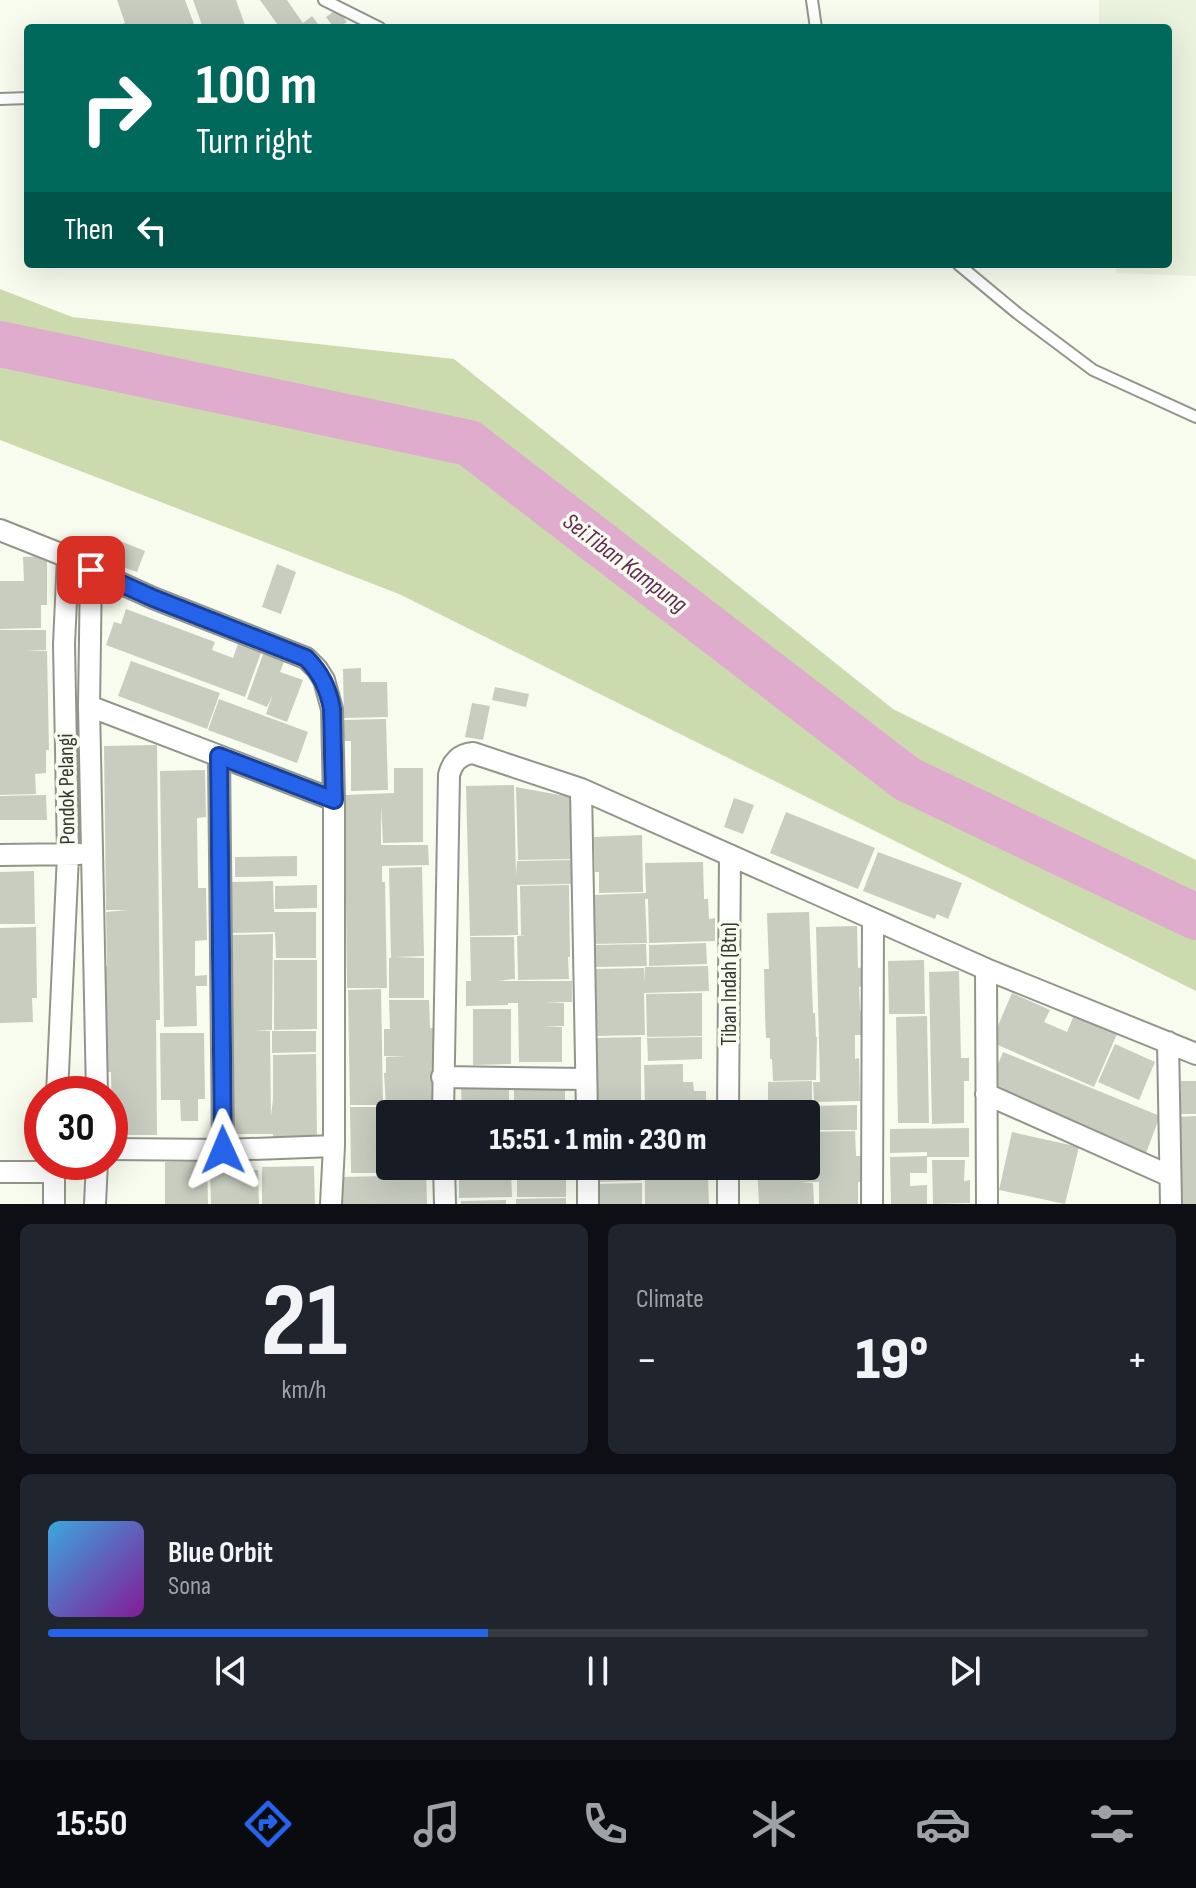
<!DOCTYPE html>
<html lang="en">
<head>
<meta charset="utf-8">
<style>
	body { margin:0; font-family:"Sofia Sans Condensed",sans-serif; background:#20242c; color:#f1f3f6; height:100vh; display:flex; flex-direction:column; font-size:30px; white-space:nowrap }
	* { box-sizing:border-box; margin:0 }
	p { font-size:26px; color:#9ea1a6 }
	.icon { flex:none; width:44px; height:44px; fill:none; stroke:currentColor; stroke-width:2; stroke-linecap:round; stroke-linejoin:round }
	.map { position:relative; height:1204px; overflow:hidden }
	.details { display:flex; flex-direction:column; gap:20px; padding:20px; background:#0d0f14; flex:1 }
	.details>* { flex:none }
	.banner { position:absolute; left:24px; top:24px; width:1148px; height:244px; border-radius:8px; box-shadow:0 8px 32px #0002; background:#00695c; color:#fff; overflow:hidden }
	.speed { position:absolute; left:24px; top:1076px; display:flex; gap:16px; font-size:40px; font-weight:700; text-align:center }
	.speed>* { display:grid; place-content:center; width:104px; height:104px; border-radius:50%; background:#171b24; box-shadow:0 8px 32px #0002; line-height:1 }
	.speed .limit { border:12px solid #d22; background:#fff; color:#111 }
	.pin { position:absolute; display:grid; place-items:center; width:68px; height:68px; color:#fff; margin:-34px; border-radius:16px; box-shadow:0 4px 12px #0006 }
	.me { position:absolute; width:88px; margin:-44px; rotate:359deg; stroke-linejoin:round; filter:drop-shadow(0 0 6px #0008) }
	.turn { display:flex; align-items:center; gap:28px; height:168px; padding:0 40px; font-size:36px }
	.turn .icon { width:104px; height:104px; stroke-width:2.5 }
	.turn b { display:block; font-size:56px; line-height:68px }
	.then { display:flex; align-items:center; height:76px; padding:0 40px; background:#0003; gap:16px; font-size:30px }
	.big { font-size:60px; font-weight:800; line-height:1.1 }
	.details .card { flex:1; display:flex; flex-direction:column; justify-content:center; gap:12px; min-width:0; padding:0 28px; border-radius:12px; background:#20242c }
	.details .dial { align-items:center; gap:0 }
	.dial b { font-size:104px; line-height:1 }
	.song { display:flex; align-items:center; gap:24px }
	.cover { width:96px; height:96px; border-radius:12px; background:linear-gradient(135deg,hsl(200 70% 55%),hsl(290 70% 35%)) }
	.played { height:8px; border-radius:4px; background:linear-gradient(90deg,#2563eb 40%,#363941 40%) }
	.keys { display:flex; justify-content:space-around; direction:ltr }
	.heat { display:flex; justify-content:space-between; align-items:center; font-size:44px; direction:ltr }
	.details .tiles { flex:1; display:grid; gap:20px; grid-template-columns:1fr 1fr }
	.card:last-child { grid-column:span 2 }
	.trip { position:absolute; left:376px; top:1100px; width:444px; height:80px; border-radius:8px; background:#171b24; box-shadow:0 8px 32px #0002; font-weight:800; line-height:80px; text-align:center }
	.dock { display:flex; height:128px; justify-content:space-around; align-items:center; background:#090b0e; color:#9ea1a6 }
	.dock .icon { width:56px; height:56px }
	.dock .current { color:#2563eb }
	.dock b { font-size:36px; color:#f1f3f6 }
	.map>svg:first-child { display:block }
	.built { fill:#ebf2de }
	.green { fill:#cbdbad }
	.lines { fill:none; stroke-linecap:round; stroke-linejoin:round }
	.river { stroke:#dfaccd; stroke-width:46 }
	.building { fill:#c8cdc0 }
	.lane-casing { stroke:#92968a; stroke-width:14 }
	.street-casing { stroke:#92968a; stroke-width:24 }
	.lane { stroke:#fff; stroke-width:10 }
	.street { stroke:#fff; stroke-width:20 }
	.route-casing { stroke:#184099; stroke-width:20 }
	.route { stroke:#2563eb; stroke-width:14 }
	.labels { text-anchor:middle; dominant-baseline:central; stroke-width:7; stroke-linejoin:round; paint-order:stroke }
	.street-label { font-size:22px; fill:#363833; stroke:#f7fcef }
	.water-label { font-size:24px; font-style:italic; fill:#652954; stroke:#f7fcef }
</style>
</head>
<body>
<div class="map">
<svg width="1196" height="1204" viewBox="0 0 1196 1204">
	<rect width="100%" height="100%" fill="#f7fcef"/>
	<!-- built -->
	<path class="built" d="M1099 0H1196V276L1117 273 1115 264H1168V28H1099Z"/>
	<!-- green -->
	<path class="green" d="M0 289 72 317 454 359 893 709 1196 860V991L399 594 0 440Z"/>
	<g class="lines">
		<!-- river -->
		<path class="river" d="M0 344 469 443 907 779 1196 917"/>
	</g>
	<!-- building -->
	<path class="building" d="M117 0H185L195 27 113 28 125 23Z
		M193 0H236L246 28H203Z
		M260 0H287L303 23 312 16 321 28H280Z
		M337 9 347 22 338 28H334L326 17Z
		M115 539 145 551 137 572 106 561Z
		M47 556V605H41V628L0 629V581H24L23 557Z
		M277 564 296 572 281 614 262 607Z
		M126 609 215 642 212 650 233 658 239 641 262 650 245 697 106 645 114 622 121 624Z
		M0 630H46V650H25L47 651 49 750H46V773L35 774 36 794 0 795Z
		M265 649 286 657 280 672 303 680 287 722 266 714 273 694 267 707 247 699Z
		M131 661 220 693 207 729 118 696Z
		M361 668V682H387L388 717 344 718 343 669Z
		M495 687 529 694 526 707 492 700Z
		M219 699 308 732 297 763 208 730Z
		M472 703 490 706 483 740 465 737Z
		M386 719 388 790 351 791V741H342V720Z
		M157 745 160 1020H156L157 1135H112L111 1072H105L104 966H107L106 912 127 910H106L104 746Z
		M394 768H423V842L383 843 381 806V845H428L429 865 382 866V882H385L387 988H347L345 795 394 793Z
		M205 770 206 817 197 818 198 888H206L207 940 195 941V976L207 975V986H196L197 1026 164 1027 160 771Z
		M514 785 516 876 517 861 571 860V884L517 885 518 935 470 936 466 786Z
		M516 787 576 798 575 859 518 860Z
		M46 795 47 820H0V796Z
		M734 798 754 805 743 834 724 827Z
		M786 812 875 848 858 889 770 853Z
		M642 835 643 892 599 893V872H595L594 837Z
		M878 852 962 883 948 919 937 914 935 919 863 891Z
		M297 856V876L235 877V857Z
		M703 862 704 899H708L709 919 715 918V941L649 943 648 899H645L647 943 591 944 592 895 646 893 645 863Z
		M422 867 424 956 395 957 424 958V998H389V958H391L389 868Z
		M34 871 35 924H0V872Z
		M273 881 274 912H316V958H276L275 932 231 933 229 882Z
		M317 885V908L275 909V886Z
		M569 885 570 957H568L569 979 518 980 517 936 526 935H521L520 886Z
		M809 912 813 1013H815L816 1037H817L816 1080 773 1081 772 1059H770V1038H766L765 1014 764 969H769L767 913Z
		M857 926 858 968 865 967V986L859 987 860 1011H863V1035H855V1059L859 1058 860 1101 814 1102 813 1082H820L816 927Z
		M36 927 37 998H32L33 1022 0 1023V928Z
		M273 934 272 1030H253L270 1031 271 1116 273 1099V1055L316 1054 317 1139H273V1134H231L230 935Z
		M470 937H514L515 979 498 981H572V1002H545L564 1003V1026H542L562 1027V1062H519L518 1003H508V1005L466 1006V981H471Z
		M706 943 707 964 649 966V945Z
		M646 944 647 966 595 967 594 945Z
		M274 960H317V1029L274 1030Z
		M924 960 925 1014H889L888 961Z
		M708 966 709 991 644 993 645 1035 596 1036 595 969 644 968 645 982V967Z
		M959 971 961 1058H969V1081H964V1123L932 1124 929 972Z
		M381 989 383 1105H350L348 990Z
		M702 993V1036L647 1037 646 994Z
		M1012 993 1050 1010 1044 1022 1067 1032 1074 1015 1117 1034 1094 1087 991 1042Z
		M389 1000H429L430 1028H439L436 1114H390V1123H387L384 1073H386V1057H407L384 1056V1029H390Z
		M473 1009H511V1064L473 1065Z
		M927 1016 929 1123H898L896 1017Z
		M272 1031H316V1052L272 1053Z
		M160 1033H204L205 1099H198V1121H181L180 1100H161Z
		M641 1037V1114H596V1111L610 1110 596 1109V1038Z
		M702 1037V1059L648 1061 647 1038Z
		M1115 1044 1155 1062 1139 1100 1098 1082Z
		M1003 1052 1160 1116 1146 1153 988 1088Z
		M683 1064V1082H693L694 1091H706V1104L645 1106 644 1065Z
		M812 1081V1104L810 1106 857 1105V1130H812L811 1117 810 1130H806V1114H753V1106H768V1082Z
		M1181 1081H1196V1114H1181Z
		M461 1086H509V1114H462Z
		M514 1087H565V1114H514Z
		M350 1107H385V1127H390V1166H426L427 1204H340V1177L387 1176V1160L386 1173H351Z
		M705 1107V1114H642V1109Z
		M1196 1116V1204H1178V1117Z
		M969 1128V1157H927V1152L890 1153V1129Z
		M855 1131 856 1156H863L864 1182H858V1204H819V1182H801L813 1183 814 1204H759L757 1166H806V1132Z
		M1012 1132 1079 1147 1065 1204 999 1190Z
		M927 1156V1173H910V1186L927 1185V1204H891L890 1157Z
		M932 1160H965L964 1181 970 1180V1203L933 1204Z
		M207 1161 208 1204H165V1162Z
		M314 1166 315 1204H262V1167Z
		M462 1166H510V1171L491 1173 511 1172 512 1197 459 1198V1173H462Z
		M517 1166H566V1197H517Z
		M593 1166H641V1181L593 1182Z
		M644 1166H692V1176L644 1177Z
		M258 1170 259 1204H211L210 1171Z
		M708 1178 709 1204H645V1180Z
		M642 1183V1204H594L593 1184Z
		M566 1198V1204H516V1199Z
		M506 1200V1204H461V1201Z"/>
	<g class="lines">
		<!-- lane casing -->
		<g class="lane-casing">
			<path id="lane" d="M324 0 380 28
				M812 0 816 28
				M0 99 28 98
				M958 264 1017 313 1093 370 1196 417"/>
		</g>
		<!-- street casing -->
		<g class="street-casing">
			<path id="street" d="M0 530 68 557 91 570 153 598 306 658 317 669 324 680 332 709 334 800V1146L331 1204
				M91 570 89 706 97 1094
				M89 706 334 800
				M219 756 223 1150
				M581 789 587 1114
				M0 855 80 854
				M986 969 987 1204
				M1168 1042 1171 1204
				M442 1077 586 1079
				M57 1094 68 855 64 644 68 557
				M986 1094 1170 1176
				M443 1114 449 775C452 762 460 754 473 753L581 789 986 969 1196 1054
				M728 1114 730 855
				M110 1149 223 1150 334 1146
				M444 1166 445 1204
				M588 1166V1204
				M0 1172H54
				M54 1204V1162
				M95 1204 97 1162
				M728 1204V1166
				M872 1204 873 919"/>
		</g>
		<!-- lane -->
		<use href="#lane" class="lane"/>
		<!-- street -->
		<use href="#street" class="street"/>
	</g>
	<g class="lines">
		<!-- route casing -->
		<g class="route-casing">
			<path id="route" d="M91 570 153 598 306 658C321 673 328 688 332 709L334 800 219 756 223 1150"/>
		</g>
		<!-- route -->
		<use href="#route" class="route"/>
	</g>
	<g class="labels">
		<!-- street labels -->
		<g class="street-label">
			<text transform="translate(67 789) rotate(-91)">Pondok Pelangi</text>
			<text transform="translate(729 984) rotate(-90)">Tiban Indah (Btn)</text>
		</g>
		<!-- water labels -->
		<g class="water-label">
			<text transform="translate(625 563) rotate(37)">Sei.Tiban Kampung</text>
		</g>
	</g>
</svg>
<div class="speed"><div class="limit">30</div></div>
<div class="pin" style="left:91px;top:570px;background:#d93025"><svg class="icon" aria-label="arrive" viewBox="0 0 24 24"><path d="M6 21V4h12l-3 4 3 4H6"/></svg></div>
<svg class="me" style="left:223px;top:1150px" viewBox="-20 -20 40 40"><path d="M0-17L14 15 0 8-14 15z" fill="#2563eb" stroke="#fff" stroke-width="4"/></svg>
<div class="trip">15:51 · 1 min · 230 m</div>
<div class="banner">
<div class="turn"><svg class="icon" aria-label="right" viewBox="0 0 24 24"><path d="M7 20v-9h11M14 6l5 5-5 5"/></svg><div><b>100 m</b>Turn right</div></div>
<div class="then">Then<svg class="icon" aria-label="left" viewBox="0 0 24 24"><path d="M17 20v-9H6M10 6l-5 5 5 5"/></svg></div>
</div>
</div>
<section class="details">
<div class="tiles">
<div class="card dial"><b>21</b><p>km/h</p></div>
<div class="card"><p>Climate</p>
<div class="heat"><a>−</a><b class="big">19°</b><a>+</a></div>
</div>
<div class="card">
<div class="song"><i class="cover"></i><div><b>Blue Orbit</b><p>Sona</p></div></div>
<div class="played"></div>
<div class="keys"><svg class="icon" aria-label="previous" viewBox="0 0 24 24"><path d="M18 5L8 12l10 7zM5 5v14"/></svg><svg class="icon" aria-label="pause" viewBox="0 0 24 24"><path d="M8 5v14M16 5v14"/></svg><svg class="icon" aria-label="next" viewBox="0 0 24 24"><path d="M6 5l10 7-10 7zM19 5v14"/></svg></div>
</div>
</div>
</section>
<nav class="dock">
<b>15:50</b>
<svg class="icon current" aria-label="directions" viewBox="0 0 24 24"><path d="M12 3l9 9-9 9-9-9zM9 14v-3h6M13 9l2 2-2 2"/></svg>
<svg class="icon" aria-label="music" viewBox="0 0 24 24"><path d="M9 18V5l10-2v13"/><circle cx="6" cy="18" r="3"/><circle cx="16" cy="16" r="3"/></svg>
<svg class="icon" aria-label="phone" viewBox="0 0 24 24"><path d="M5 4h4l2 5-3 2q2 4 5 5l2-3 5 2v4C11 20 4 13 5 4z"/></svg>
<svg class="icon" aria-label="climate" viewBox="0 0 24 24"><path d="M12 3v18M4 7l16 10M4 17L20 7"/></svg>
<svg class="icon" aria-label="car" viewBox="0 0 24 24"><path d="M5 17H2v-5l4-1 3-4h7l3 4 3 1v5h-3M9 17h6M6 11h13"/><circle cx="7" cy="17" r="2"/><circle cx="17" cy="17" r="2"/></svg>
<svg class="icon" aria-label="filters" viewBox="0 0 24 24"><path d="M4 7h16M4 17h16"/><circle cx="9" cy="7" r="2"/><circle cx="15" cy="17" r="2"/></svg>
</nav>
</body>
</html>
